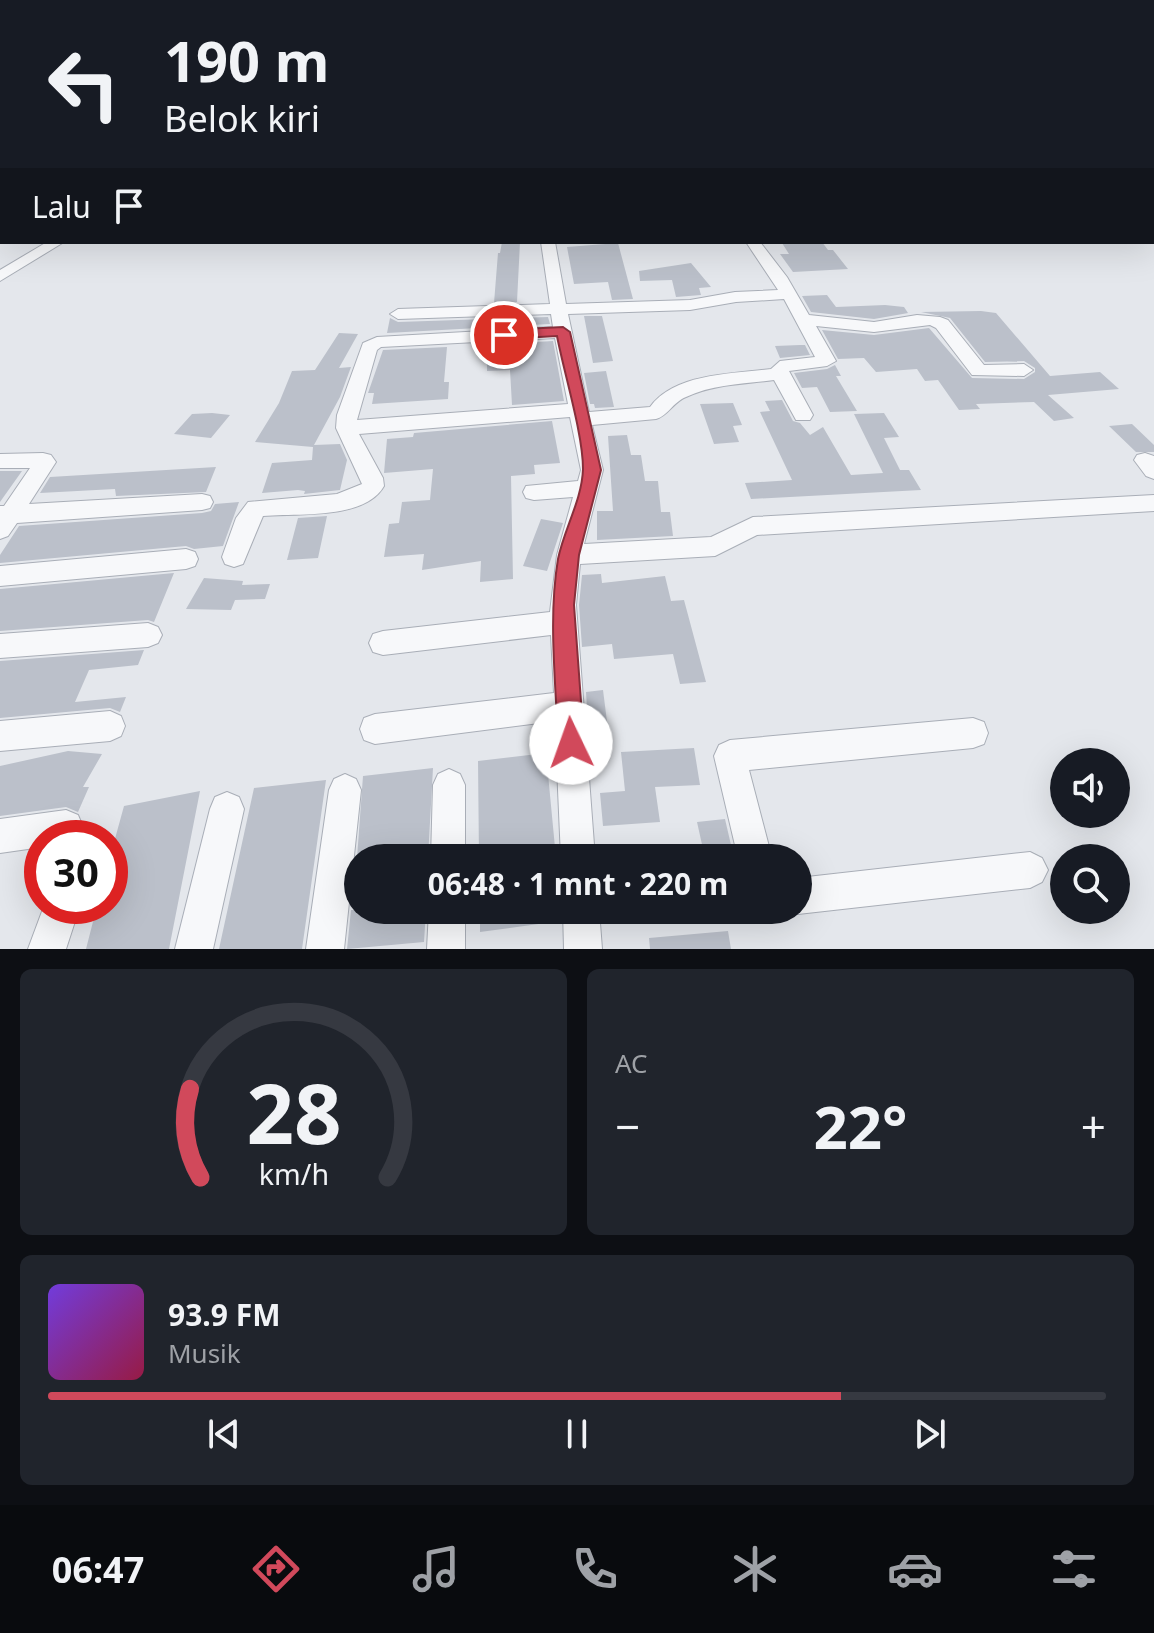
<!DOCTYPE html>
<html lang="id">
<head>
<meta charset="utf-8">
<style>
	body { margin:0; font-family:"Noto Sans",sans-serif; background:#20242c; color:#f1f3f6; height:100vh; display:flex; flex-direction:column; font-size:30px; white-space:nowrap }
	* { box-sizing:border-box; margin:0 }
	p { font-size:26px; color:#9ea1a6 }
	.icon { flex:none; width:44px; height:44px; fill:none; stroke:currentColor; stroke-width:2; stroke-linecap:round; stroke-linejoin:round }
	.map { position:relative; height:949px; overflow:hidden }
	.drawer { display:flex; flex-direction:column; gap:20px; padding:20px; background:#0d0f14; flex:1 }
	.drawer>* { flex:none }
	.top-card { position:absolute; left:0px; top:0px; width:1154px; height:244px; box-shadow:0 8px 32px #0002; background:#171b24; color:#f1f3f6; overflow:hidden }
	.buttons { position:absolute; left:1050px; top:748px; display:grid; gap:16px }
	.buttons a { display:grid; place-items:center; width:80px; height:80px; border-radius:50%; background:#171b24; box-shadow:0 8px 32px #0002; font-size:40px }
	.speed { position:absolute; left:24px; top:820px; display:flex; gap:16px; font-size:40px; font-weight:700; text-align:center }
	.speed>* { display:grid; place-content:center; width:104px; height:104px; border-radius:50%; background:#171b24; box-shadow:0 8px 32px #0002; line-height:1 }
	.speed .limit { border:12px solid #d22; background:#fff; color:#111 }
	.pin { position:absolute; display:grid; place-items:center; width:68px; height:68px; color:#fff; margin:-34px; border:4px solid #fff; border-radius:50%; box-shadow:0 2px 8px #0007 }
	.me { position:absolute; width:88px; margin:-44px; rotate:357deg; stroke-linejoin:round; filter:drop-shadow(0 0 6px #0008) }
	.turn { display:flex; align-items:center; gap:28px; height:168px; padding:0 32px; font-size:36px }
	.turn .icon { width:104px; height:104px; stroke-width:2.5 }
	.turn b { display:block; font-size:56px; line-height:68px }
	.then { display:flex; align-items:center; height:76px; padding:0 32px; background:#0003; gap:16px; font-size:30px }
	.big { font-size:60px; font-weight:700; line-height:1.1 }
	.drawer .card { flex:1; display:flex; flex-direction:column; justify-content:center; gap:12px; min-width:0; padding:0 28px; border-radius:12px; background:#20242c }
	.drawer .dial { align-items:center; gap:0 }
	.dial svg { height:208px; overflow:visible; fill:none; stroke:#363941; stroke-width:7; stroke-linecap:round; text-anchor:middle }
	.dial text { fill:#f1f3f6; stroke:none }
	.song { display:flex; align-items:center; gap:24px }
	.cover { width:96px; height:96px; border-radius:12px; background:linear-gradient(135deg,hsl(260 70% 55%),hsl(340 70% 35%)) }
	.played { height:8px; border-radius:4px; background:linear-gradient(90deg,#d1495b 75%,#363941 75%) }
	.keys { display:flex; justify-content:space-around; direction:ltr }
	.heat { display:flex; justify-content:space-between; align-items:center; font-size:44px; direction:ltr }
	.drawer .tiles { flex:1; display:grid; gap:20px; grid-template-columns:1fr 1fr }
	.card:last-child { grid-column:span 2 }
	.trip { position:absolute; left:344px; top:844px; width:468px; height:80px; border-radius:40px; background:#171b24; box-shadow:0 8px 32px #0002; font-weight:700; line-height:80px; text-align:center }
	.menu { display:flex; height:128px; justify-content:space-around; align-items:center; background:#090b0e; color:#9ea1a6 }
	.menu .icon { width:56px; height:56px }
	.menu .current { color:#d1495b }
	.menu b { font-size:36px; color:#f1f3f6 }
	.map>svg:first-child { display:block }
	.building { fill:#bbc0ca }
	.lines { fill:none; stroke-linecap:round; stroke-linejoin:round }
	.street-casing { stroke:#a9aeb7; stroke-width:2 }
	.secondary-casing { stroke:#a9aeb7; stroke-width:2 }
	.street { fill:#f7f8fa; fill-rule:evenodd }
	.secondary { fill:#fff; fill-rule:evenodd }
	.route { fill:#d1495b; stroke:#882f3b; stroke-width:2 }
</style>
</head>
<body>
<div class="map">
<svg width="1154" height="949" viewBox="0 0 1154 949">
	<rect width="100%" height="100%" fill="#e4e7ec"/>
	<!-- building -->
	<path class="building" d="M502 242H520L517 302 494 303 498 253H500Z
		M822 242 828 250H833L848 269 793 272 780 254H789L782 243Z
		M618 243 633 299 612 300 608 282 574 284 567 247Z
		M691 263 711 287 699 288 701 295 676 297 672 280 640 281 639 271Z
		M827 295 836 307 885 305 904 307 908 313 914 312 874 319 811 312 802 296Z
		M981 311 996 313 1050 376 1100 372 1119 389 1048 395 1074 418 1054 421 1034 402 976 404 980 409 959 410 938 380 925 381 917 369 876 372 864 358 838 359 822 330 874 335 929 328 972 378 1024 379 1035 372V368L1024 361 985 362 950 318 921 312Z
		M584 316H602L613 361 593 363Z
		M548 317 550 324 387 333 390 318 398 322Z
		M339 333 358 334 339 368 351 367 340 397 314 445 340 444 347 460 340 490 304 494 305 491 298 490 262 493 272 463 312 460 313 447 255 442 279 403 292 371 315 370Z
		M553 341 564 401 512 405 510 370 487 371V345Z
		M800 345H805L810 355 780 358 775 346Z
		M447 347 444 382H449L448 399 372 404 374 393H368L383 350Z
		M835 365 841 376H836L857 411 830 412 817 387 802 388 794 373 827 369Z
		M606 371 614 407 595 408 594 404H590L584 373Z
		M782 400 793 421 800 423 810 435 823 427 851 475 883 473 854 414 884 413 899 437 884 438 900 470H909L921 490 751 499 745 483 792 480 760 412 770 411 765 401Z
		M733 403 742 425 733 426 739 442 714 444 700 404Z
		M212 413 230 415 211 438 174 434 192 414Z
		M552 421 560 463 534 465 535 474 511 476 513 579 480 582 481 561 422 570 424 554 384 557 389 524 399 523 402 502 430 500 433 469 384 473 387 439 413 437 414 433Z
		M1132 424 1154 445V452H1136L1109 426Z
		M627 435 631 455H641L645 481H658L661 512H670L673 536 597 540V511H613L608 436Z
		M216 467 206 492 116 496 115 489 40 493 50 477Z
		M0 471H22L0 502Z
		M239 502 223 546 194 549 186 546 0 563V555L19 526 202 513 211 511 215 504Z
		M327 516 318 558 287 560 298 518Z
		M541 519 563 523 547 571 523 566Z
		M174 573 154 622 148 620 0 631V589Z
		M601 574 602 583 665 576 671 601 684 600 706 682 680 684 673 654 614 659 612 644 582 647 579 605 582 575Z
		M204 578 243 581 242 585 270 584 265 599 235 600 231 610 186 609Z
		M144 650 138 665 89 670 75 702 126 697 120 712 110 708 0 718V661Z
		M603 690 611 753 590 755 586 692Z
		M694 748 700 785 655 787 660 822 603 826 600 793 625 791 621 752Z
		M68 751 102 754 83 787H89L78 812 66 807 0 816V766Z
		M546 753 556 858H479L478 761Z
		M433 768 428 858H357L363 776Z
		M326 780 302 949H219L254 788Z
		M200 791 169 949H86L97 906H110V857L124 806Z
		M725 819 734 858H705L697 822Z
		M351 910H426L424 942 347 949Z
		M480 910H560V921L480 932Z
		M728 931 731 949H650L649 938Z"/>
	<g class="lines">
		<!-- street casing -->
		<g class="street-casing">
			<path id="street" d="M0 122H2V128H0Z
				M1152 123H1154L1152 130Z
				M47 242H64L0 281V270Z
				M541 242H555L566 304 690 300 735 292 778 290 746 242H760L787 277 809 315 874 322 917 315 940 317 948 320 984 365 1024 364 1033 370 1024 376 972 375 936 328 930 325 874 332 816 326 836 361 827 366 789 371 813 415 810 420H796L774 380C745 384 713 384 686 397 673 402 668 416 656 419L592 425 603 470 584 544 711 537 753 517 1154 495V511L757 535 715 556 580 564 576 605 595 858H561L555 721 375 744 364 740 360 729 364 718 375 714 554 693 551 635 383 655 373 652 369 643 373 634 383 631 550 612 557 555 573 497 534 500 526 498 523 492 526 486 578 481 581 470 570 417 359 434 383 478 384 486C365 520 297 513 263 516L243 564 234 567 225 564 222 557 236 518 248 502 337 494 362 484 336 428 337 415 363 343 377 337 553 327 551 314 398 319 390 314 398 309 550 304ZM784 299 815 357 780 361 771 369C732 374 675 373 650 407L589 412 568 314 690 310 736 302ZM555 338 568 404 357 420 377 350 381 347Z
				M43 453 51 455 56 462 29 504 202 494 210 496 213 502 210 508 202 510 17 523 8 536 0 539V506H4L30 468H0V454Z
				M1145 453 1154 456V479L1146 476 1134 460 1137 455Z
				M186 549 195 552 198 559 195 566 186 569 0 586V566Z
				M148 623 158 627 162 635 158 643 148 647 0 658V634Z
				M110 711 121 716 125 726 121 736 110 741 0 751V721Z
				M973 718 984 722 988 733 984 744 973 748 749 770 772 858H738L714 756 719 745 730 740Z
				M449 769 460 774 465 785V858H431L433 785 438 774Z
				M345 774 356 779 361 790 344 949H306L329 790 334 779Z
				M227 792 239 797 244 809 213 949H175L210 809 215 797Z
				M66 810 78 815 83 827 78 838H42V847L0 853V819Z
				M1030 852 1042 858 1048 870 1042 882 1030 888 798 914 788 910H798V878Z
				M44 906H80L66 949H28Z
				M429 910H465V949H427Z
				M563 910H599L602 949H564Z"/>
		</g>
		<!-- secondary casing -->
		<g class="secondary-casing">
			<path id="secondary" d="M1152 159H1154V169H1152Z"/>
		</g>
		<!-- street -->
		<use href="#street" class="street"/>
		<!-- secondary -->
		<use href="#secondary" class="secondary"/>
	</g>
	<!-- sky -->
	<linearGradient id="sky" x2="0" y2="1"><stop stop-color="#8bb4dd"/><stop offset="0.47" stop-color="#f3f4f6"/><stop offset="1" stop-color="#f3f4f6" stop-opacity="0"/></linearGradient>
	<rect width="1154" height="251" fill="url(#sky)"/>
	<!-- route -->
	<path class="route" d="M563 327 570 332 601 470 579 555 574 605 584 743 580 752 571 756 562 752 558 743C556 682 548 619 558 559 564 529 582 500 583 469 583 434 564 373 557 336L504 339 497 335 504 330Z"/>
</svg>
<div class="buttons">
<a><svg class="icon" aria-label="sound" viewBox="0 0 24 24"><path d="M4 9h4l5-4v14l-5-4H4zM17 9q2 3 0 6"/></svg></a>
<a><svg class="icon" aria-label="search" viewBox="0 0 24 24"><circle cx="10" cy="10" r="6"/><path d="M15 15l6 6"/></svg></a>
</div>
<div class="speed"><div class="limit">30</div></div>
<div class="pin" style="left:504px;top:335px;background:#d93025"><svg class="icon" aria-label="arrive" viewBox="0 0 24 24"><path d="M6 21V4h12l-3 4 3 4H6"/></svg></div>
<svg class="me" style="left:571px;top:743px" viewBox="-20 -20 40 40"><circle r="19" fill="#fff"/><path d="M0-13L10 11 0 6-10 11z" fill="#d1495b"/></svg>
<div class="trip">06:48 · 1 mnt · 220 m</div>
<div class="top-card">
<div class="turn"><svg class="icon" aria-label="left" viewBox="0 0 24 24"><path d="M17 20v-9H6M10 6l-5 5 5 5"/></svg><div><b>190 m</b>Belok kiri</div></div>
<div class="then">Lalu<svg class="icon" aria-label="arrive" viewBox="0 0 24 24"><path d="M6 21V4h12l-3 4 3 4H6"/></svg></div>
</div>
</div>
<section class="drawer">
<div class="tiles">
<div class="card dial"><svg viewBox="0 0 100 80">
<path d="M14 69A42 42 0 1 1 86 69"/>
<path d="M14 69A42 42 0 0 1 10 35" stroke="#d1495b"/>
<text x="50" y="56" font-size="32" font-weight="700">28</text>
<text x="50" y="72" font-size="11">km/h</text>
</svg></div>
<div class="card"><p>AC</p>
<div class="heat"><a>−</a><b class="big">22°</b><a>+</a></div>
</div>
<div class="card">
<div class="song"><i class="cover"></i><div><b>93.9 FM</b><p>Musik</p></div></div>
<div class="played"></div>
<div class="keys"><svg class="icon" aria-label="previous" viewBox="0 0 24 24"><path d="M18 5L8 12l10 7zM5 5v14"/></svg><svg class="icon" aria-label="pause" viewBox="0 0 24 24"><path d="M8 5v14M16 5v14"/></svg><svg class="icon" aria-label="next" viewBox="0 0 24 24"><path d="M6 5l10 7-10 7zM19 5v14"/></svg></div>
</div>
</div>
</section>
<nav class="menu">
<b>06:47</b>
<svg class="icon current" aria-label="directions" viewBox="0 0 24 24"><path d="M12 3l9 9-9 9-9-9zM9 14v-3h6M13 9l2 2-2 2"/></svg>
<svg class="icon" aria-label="music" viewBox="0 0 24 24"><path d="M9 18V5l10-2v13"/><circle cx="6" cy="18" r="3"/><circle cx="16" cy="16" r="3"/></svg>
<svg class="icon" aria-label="phone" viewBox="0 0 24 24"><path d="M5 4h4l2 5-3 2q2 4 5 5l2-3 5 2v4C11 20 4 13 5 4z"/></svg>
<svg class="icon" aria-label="climate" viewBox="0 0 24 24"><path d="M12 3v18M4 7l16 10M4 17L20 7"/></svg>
<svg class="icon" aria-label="car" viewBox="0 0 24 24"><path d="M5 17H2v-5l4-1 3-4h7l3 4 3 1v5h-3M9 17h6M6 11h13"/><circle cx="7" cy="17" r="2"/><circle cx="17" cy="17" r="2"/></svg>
<svg class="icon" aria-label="filters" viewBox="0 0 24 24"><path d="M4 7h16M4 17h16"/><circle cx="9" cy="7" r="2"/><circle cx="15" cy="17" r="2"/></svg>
</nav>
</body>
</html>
